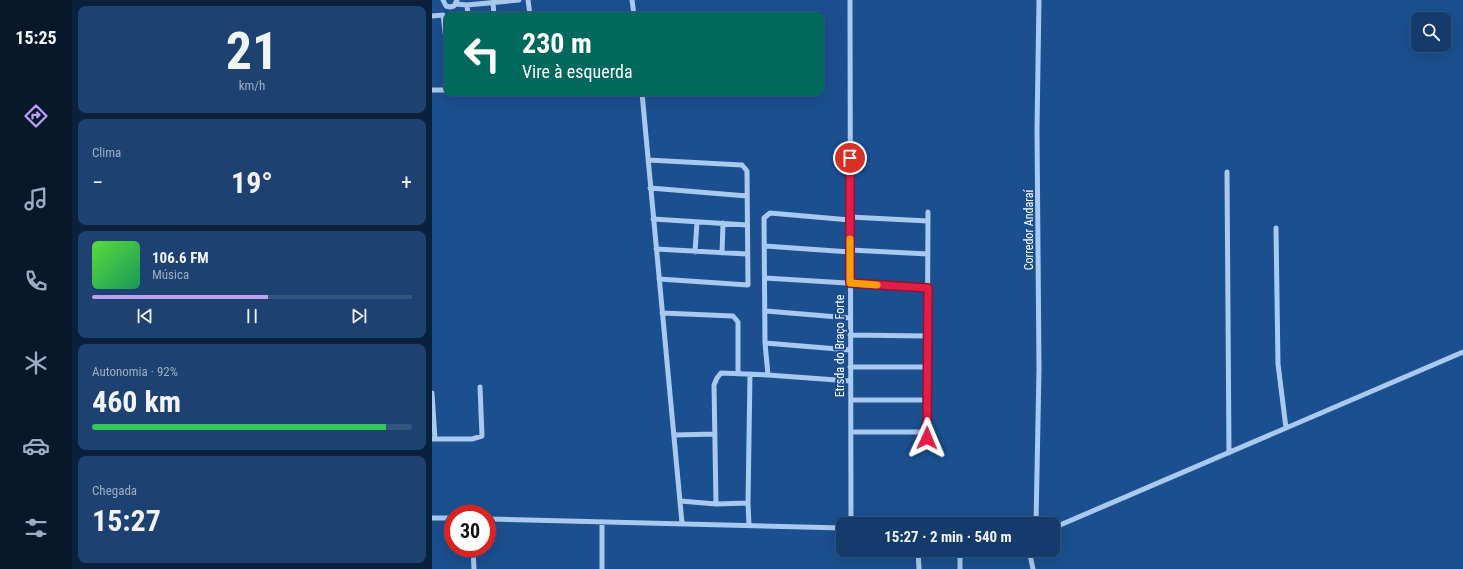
<!DOCTYPE html>
<html lang="pt">
<head>
<meta charset="utf-8">
<style>
	body { margin:0; font-family:"Roboto Condensed",sans-serif; background:#1d4271; color:#f1f3f6; height:100vh; display:flex; flex-direction:column; font-size:15px; white-space:nowrap }
	* { box-sizing:border-box; margin:0 }
	p { font-size:13px; color:#9dadc1 }
	.icon { flex:none; width:22px; height:22px; fill:none; stroke:currentColor; stroke-width:2; stroke-linecap:round; stroke-linejoin:round }
	.map { position:relative; flex:1; overflow:hidden }
	.drawer { display:flex; flex-direction:column; gap:6px; padding:6px; background:#0b203b; width:360px }
	.drawer>* { flex:none }
	.hud { position:absolute; left:12px; top:12px; width:380px; height:84px; border-radius:8px; box-shadow:0 4px 16px #0002,0 0 0 1px #33557e; background:#00695c; color:#fff; overflow:hidden }
	.buttons { position:absolute; left:979px; top:12px; display:grid; gap:8px }
	.buttons a { display:grid; place-items:center; width:40px; height:40px; border-radius:8px; background:#143b6b; box-shadow:0 4px 16px #0002,0 0 0 1px #33557e; font-size:20px }
	.speed { position:absolute; left:12px; top:505px; display:flex; gap:8px; font-size:20px; font-weight:700; text-align:center }
	.speed>* { display:grid; place-content:center; width:52px; height:52px; border-radius:50%; background:#143b6b; box-shadow:0 4px 16px #0002,0 0 0 1px #33557e; line-height:1 }
	.speed .limit { border:6px solid #d22; background:#fff; color:#111 }
	.pin { position:absolute; display:grid; place-items:center; width:34px; height:34px; color:#fff; margin:-17px; border:2px solid #fff; border-radius:50%; box-shadow:0 1px 4px #0007 }
	.me { position:absolute; width:44px; margin:-22px; rotate:1deg; stroke-linejoin:round; filter:drop-shadow(0 0 3px #0008) }
	.turn { display:flex; align-items:center; gap:14px; height:84px; padding:0 12px; font-size:18px }
	.turn .icon { width:52px; height:52px; stroke-width:2.5 }
	.turn b { display:block; font-size:28px; line-height:34px }
	.big { font-size:30px; font-weight:700; line-height:1.1 }
	.drawer .tile { flex:1; display:flex; flex-direction:column; justify-content:center; gap:6px; min-width:0; padding:0 14px; border-radius:8px; background:#1d4271 }
	.drawer .dial { align-items:center; gap:0 }
	.dial b { font-size:52px; line-height:1 }
	.song { display:flex; align-items:center; gap:12px }
	.cover { width:48px; height:48px; border-radius:6px; background:linear-gradient(135deg,hsl(110 70% 55%),hsl(150 70% 35%)) }
	.played { height:4px; border-radius:2px; background:linear-gradient(90deg,#bca0f2 55%,#33557e 55%) }
	.keys { display:flex; justify-content:space-around; direction:ltr }
	.heat { display:flex; justify-content:space-between; align-items:center; font-size:22px; direction:ltr }
	.charge { height:6px; border-radius:3px; background:linear-gradient(90deg,#34c759 92%,#33557e 0) }
	.trip { position:absolute; left:404px; top:517px; width:224px; height:40px; border-radius:8px; background:#143b6b; box-shadow:0 4px 16px #0002,0 0 0 1px #33557e; font-weight:700; line-height:40px; text-align:center }
	main { display:flex; flex:1; min-height:0 }
	.menu { display:flex; flex-direction:column; width:72px; justify-content:space-around; align-items:center; background:#08182b; color:#9dadc1 }
	.menu .icon { width:28px; height:28px }
	.menu .active { color:#bca0f2 }
	.menu b { font-size:18px; color:#f1f3f6 }
	.map>svg:first-child { display:block }
	.lines { fill:none; stroke-linecap:round; stroke-linejoin:round }
	.minor { stroke:#a9c9ee; stroke-width:5 }
	.route-casing { stroke:#92132f; stroke-width:10 }
	.route { stroke:#e11d48; stroke-width:7 }
	.slow { stroke:#f59e0b; stroke-width:7 }
	.labels { text-anchor:middle; dominant-baseline:central; stroke-width:4; stroke-linejoin:round; paint-order:stroke }
	.street-label { font-size:12px; fill:#fff; stroke:#1b4f8f }
</style>
</head>
<body>
<main>
<nav class="menu">
<b>15:25</b>
<svg class="icon active" aria-label="directions" viewBox="0 0 24 24"><path d="M12 3l9 9-9 9-9-9zM9 14v-3h6M13 9l2 2-2 2"/></svg>
<svg class="icon" aria-label="music" viewBox="0 0 24 24"><path d="M9 18V5l10-2v13"/><circle cx="6" cy="18" r="3"/><circle cx="16" cy="16" r="3"/></svg>
<svg class="icon" aria-label="phone" viewBox="0 0 24 24"><path d="M5 4h4l2 5-3 2q2 4 5 5l2-3 5 2v4C11 20 4 13 5 4z"/></svg>
<svg class="icon" aria-label="climate" viewBox="0 0 24 24"><path d="M12 3v18M4 7l16 10M4 17L20 7"/></svg>
<svg class="icon" aria-label="car" viewBox="0 0 24 24"><path d="M5 17H2v-5l4-1 3-4h7l3 4 3 1v5h-3M9 17h6M6 11h13"/><circle cx="7" cy="17" r="2"/><circle cx="17" cy="17" r="2"/></svg>
<svg class="icon" aria-label="filters" viewBox="0 0 24 24"><path d="M4 7h16M4 17h16"/><circle cx="9" cy="7" r="2"/><circle cx="15" cy="17" r="2"/></svg>
</nav>
<section class="drawer">
<div class="tile dial"><b>21</b><p>km/h</p></div>
<div class="tile"><p>Clima</p>
<div class="heat"><a>−</a><b class="big">19°</b><a>+</a></div>
</div>
<div class="tile">
<div class="song"><i class="cover"></i><div><b>106.6 FM</b><p>Música</p></div></div>
<div class="played"></div>
<div class="keys"><svg class="icon" aria-label="previous" viewBox="0 0 24 24"><path d="M18 5L8 12l10 7zM5 5v14"/></svg><svg class="icon" aria-label="pause" viewBox="0 0 24 24"><path d="M8 5v14M16 5v14"/></svg><svg class="icon" aria-label="next" viewBox="0 0 24 24"><path d="M6 5l10 7-10 7zM19 5v14"/></svg></div>
</div>
<div class="tile"><p>Autonomia · 92%</p><b class="big">460 km</b><div class="charge"></div></div>
<div class="tile"><p>Chegada</p><b class="big">15:27</b></div>
</section>
<div class="map">
<svg width="1031" height="569" viewBox="0 0 1031 569">
	<rect width="100%" height="100%" fill="#1b4f8f"/>
	<g class="lines">
		<!-- minor -->
		<path class="minor" d="M11 0 14 6 18 7 22 6 25 0
			M96 0 98 15
			M200 0 202 15
			M418 0 419 524
			M61 3 62 15
			M24 4 35 5 87 0
			M35 5 36 15
			M0 16 11 15 15 48
			M0 90H15
			M210 93 250 523
			M216 160 310 165 315 171 316 285 227 279
			M795 172 797 453
			M218 188 315 196
			M418 217 496 221
			M221 219 315 225
			M418 220 338 213 332 218 333 343 336 375 418 381
			M844 228 846 364 854 428
			M333 246 418 252
			M224 249 315 254
			M418 250 496 254
			M263 252 265 222
			M290 253 291 223
			M333 278 496 288
			M334 311 418 318
			M230 313 301 316 306 322V374
			M418 335 495 336
			M333 343 418 350
			M418 367H495
			M0 393 3 439
			M419 400H495
			M419 432H495
			M242 435 283 434
			M495 438 496 212
			M0 439H40L50 436 48 387
			M248 501 284 504 316 503
			M284 504 282 385 285 378 289 373 336 375
			M0 518H21
			M55 519 411 528
			M604 524 607 369 605 129 607 0
			M317 525 316 503 318 374
			M621 528 1031 352
			M41 548 42 569
			M486 550 487 569
			M528 550V569
			M597 550 601 569
			M170 569V522"/>
	</g>
	<g class="lines">
		<!-- route casing -->
		<g class="route-casing">
			<path id="route" d="M418 158V283L496 288 495 438"/>
		</g>
		<!-- route -->
		<use href="#route" class="route"/>
		<!-- slow -->
		<path class="slow" d="M418 239V283L445 285"/>
	</g>
	<g class="labels">
		<!-- street labels -->
		<g class="street-label">
			<text transform="translate(597 230) rotate(-90)">Corredor Andaraí</text>
			<text transform="translate(408 346) rotate(-90)">Etrsda do Braço Forte</text>
		</g>
	</g>
</svg>
<div class="buttons">
<a><svg class="icon" aria-label="search" viewBox="0 0 24 24"><circle cx="10" cy="10" r="6"/><path d="M15 15l6 6"/></svg></a>
</div>
<div class="speed"><div class="limit">30</div></div>
<div class="pin" style="left:418px;top:158px;background:#d93025"><svg class="icon" aria-label="arrive" viewBox="0 0 24 24"><path d="M6 21V4h12l-3 4 3 4H6"/></svg></div>
<svg class="me" style="left:495px;top:438px" viewBox="-20 -20 40 40"><path d="M0-17L14 15 0 8-14 15z" fill="#e11d48" stroke="#fff" stroke-width="4"/></svg>
<div class="trip">15:27 · 2 min · 540 m</div>
<div class="hud">
<div class="turn"><svg class="icon" aria-label="left" viewBox="0 0 24 24"><path d="M17 20v-9H6M10 6l-5 5 5 5"/></svg><div><b>230 m</b>Vire à esquerda</div></div>
</div>
</div>
</main>
</body>
</html>
